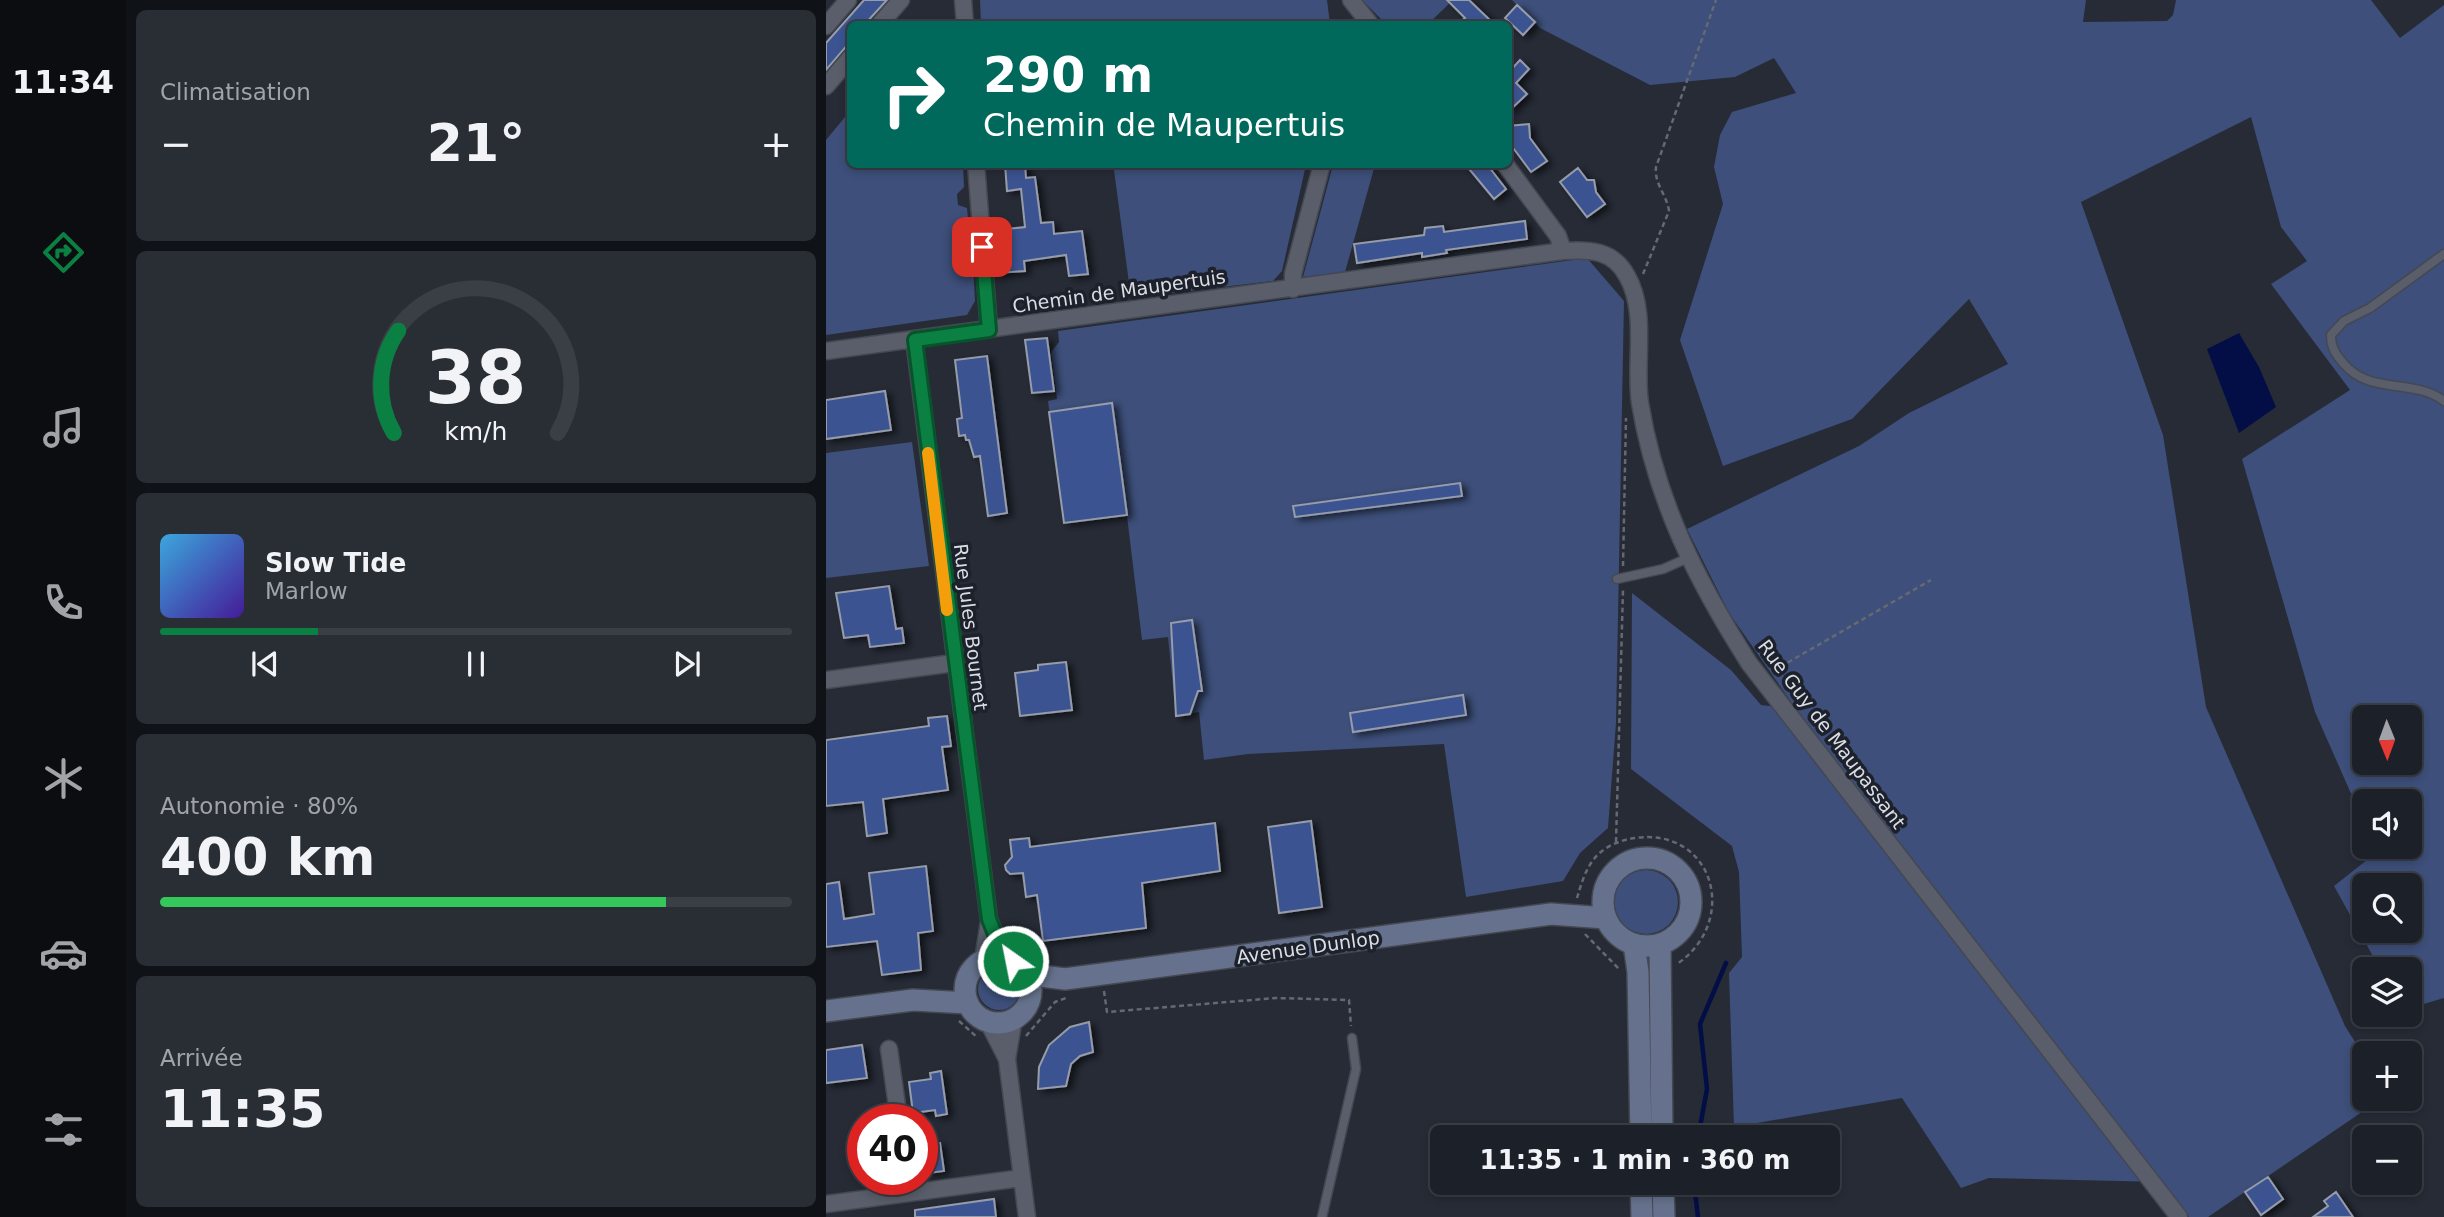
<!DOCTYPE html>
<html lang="fr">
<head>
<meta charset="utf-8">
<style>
	body { margin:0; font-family:"DejaVu Sans",sans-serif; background:#292d34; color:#f1f3f6; height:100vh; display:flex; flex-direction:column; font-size:26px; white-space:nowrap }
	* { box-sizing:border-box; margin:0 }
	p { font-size:23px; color:#a0a3a8 }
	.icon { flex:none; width:38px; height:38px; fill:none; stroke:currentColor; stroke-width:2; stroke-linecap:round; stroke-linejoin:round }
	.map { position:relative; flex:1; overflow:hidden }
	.panel { display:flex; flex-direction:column; gap:10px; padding:10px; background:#0f1216; width:700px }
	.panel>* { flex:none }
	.banner { position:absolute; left:21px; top:21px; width:665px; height:147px; border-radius:10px; box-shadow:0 4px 10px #0003,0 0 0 2px #3a3e45; background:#00695c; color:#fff; overflow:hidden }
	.needle { width:46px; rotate:179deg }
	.controls { position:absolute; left:1526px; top:705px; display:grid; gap:14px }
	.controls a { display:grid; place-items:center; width:70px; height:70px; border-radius:10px; background:#1c2028; box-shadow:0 4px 10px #0003,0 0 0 2px #3a3e45; font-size:35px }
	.speed { position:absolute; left:21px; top:1104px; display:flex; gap:14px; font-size:35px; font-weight:700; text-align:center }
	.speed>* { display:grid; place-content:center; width:91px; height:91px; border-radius:50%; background:#1c2028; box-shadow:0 4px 10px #0003,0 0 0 2px #3a3e45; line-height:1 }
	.speed .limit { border:10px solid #d22; background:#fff; color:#111 }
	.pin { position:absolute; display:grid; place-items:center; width:60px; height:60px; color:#fff; margin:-30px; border-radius:14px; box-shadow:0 4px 10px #0006 }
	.me { position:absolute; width:77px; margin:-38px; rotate:327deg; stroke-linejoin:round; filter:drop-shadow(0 0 5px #0008) }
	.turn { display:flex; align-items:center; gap:24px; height:147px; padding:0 21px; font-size:32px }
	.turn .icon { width:91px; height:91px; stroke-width:2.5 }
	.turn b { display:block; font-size:49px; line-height:60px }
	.big { font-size:52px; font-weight:600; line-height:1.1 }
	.panel .widget { flex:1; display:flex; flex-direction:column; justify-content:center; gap:10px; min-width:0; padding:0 24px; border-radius:10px; background:#292d34 }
	.panel .dial { align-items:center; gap:0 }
	.dial svg { height:182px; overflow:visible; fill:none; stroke:#3a3e45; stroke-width:7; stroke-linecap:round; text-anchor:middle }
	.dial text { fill:#f1f3f6; stroke:none }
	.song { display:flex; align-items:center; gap:21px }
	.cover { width:84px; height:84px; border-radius:10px; background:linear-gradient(135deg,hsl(200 70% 55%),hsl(260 70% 35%)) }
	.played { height:7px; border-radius:4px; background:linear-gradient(90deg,#0b8043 25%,#3a3e45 25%) }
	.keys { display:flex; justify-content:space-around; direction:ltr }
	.heat { display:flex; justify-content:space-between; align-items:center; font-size:38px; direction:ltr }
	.charge { height:10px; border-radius:5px; background:linear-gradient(90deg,#34c759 80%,#3a3e45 0) }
	.trip { position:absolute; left:604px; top:1125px; width:410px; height:70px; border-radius:10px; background:#1c2028; box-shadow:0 4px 10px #0003,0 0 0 2px #3a3e45; font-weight:600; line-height:70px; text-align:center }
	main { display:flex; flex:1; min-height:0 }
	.menu { display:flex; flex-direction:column; width:126px; justify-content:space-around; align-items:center; background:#0b0d10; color:#a0a3a8 }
	.menu .icon { width:49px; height:49px }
	.menu .selected { color:#0b8043 }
	.menu b { font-size:32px; color:#f1f3f6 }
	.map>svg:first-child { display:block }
	.green { fill:#3d4f7a; fill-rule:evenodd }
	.water { fill:#040e46 }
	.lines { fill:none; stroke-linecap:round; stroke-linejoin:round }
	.stream { stroke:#040e46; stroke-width:4.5 }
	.building { fill:#3a5290; stroke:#969ca9; stroke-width:2; filter:url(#shadow) }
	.lane-casing { stroke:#444851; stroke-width:11 }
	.street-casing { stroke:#444851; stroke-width:19 }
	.secondary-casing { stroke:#444851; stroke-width:24 }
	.path { stroke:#656973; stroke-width:2.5; stroke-dasharray:5 3.5; stroke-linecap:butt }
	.lane { stroke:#595e6a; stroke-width:8 }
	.street { stroke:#595e6a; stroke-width:16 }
	.secondary { stroke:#66728d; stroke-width:21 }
	.route-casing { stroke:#07532c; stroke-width:18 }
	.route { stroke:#0b8043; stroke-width:12 }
	.slow { stroke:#f59e0b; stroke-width:12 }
	.labels { text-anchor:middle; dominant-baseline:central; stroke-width:7; stroke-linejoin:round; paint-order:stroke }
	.street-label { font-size:19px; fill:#dadde4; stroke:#1d212b }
</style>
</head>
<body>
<main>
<nav class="menu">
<b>11:34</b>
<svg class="icon selected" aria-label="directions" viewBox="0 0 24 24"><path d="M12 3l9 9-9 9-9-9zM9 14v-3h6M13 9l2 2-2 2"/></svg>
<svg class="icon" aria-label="music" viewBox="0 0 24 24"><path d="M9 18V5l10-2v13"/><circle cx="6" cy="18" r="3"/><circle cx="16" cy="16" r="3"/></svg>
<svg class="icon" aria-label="phone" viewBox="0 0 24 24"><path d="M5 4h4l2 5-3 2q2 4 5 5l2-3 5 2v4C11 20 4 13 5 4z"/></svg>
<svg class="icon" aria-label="climate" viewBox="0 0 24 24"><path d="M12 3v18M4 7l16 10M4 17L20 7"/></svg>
<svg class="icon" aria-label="car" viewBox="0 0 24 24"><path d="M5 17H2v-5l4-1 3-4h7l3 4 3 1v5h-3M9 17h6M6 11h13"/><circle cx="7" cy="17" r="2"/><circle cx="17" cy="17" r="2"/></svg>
<svg class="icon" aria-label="filters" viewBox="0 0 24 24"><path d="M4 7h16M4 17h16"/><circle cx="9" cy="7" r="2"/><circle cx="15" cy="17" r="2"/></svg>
</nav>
<section class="panel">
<div class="widget"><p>Climatisation</p>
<div class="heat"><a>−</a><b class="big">21°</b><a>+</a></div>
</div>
<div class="widget dial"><svg viewBox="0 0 100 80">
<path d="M14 69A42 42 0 1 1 86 69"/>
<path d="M14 69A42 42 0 0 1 16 24" stroke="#0b8043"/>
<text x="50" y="56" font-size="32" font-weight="700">38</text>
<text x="50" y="72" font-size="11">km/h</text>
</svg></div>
<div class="widget">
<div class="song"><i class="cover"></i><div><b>Slow Tide</b><p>Marlow</p></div></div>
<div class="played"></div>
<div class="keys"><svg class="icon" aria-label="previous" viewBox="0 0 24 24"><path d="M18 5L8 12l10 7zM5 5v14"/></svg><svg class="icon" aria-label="pause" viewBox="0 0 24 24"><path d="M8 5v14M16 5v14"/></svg><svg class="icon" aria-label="next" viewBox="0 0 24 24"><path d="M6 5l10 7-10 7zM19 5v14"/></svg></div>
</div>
<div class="widget"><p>Autonomie · 80%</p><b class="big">400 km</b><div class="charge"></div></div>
<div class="widget"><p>Arrivée</p><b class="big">11:35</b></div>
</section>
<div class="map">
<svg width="1618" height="1217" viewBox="0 0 1618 1217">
	<defs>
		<filter id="shadow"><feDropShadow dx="5" dy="3" stdDeviation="3.5" flood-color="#0009"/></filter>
	</defs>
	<rect width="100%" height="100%" fill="#262b36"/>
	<!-- green -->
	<path class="green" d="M154 0H501L504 24H155Z
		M536 0H627L602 24H560Z
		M686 0H1260L1257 22 1341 21 1347 15 1350 0H1545L1574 38 1618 5V998L1584 1008V970L1554 969 1508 886 1551 852 1549 847H1584V802H1538V823L1489 712 1416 459 1524 390 1445 284 1481 261 1455 227 1425 117 1255 202 1337 435 1380 707 1519 1026 1538 1056V1099H1555L1382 1217H1363L1337 1182 1163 1178 1135 1188 1076 1098 908 1127 903 973 916 957 913 872 906 846 805 769 806 593 905 670 935 705 970 709 903 613 861 529 1033 446 1083 413 1182 364 1143 299 1026 419 897 466 854 340 897 204 888 167 894 135 906 112 970 93 948 58 909 77 824 85 714 28ZM1538 718H1584V763H1538ZM1538 886H1584V931H1538Z
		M24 111V164L137 165 138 187 131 194 132 205 141 208 144 240 135 246V257L147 262 149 301 141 315 0 335V140Z
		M313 164 480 165 456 271 447 281 305 298 288 170 313 168Z
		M507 165H549L519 272 477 277Z
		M761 258 798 301 790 723 782 828 754 853 737 881 640 897 618 744 422 754 378 760 373 712 350 716 342 637 316 640 301 516 238 523 222 401 231 399 225 352 233 342 232 331Z
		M86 442 103 566 0 578V453Z
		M788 902a32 32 0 1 1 64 0a32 32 0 1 1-64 0Z
		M152 989a21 21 0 1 1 42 0a21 21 0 1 1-42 0Z"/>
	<!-- water -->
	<path class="water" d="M1413 333 1433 367 1450 407 1413 433 1381 349Z"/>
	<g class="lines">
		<!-- stream -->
		<path class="stream" d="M872 1138 881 1089 874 1024 900 963
			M868 1183 872 1217"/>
	</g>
	<!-- building -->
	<path class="building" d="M38 0H61L39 24H24V42L0 70V43Z
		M621 0H643L668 24H632L639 18Z
		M691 5 709 22 697 35 679 18Z
		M694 60 703 69 690 83 701 94 682 112V73Z
		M703 124 704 138 721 161 705 172 682 141V126Z
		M179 164H199L200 178 209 177 215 223 227 222 228 234 256 231 262 274 243 276 240 255 198 261 199 271 171 273 172 230 199 227 195 189 181 191Z
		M639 164H667L663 167 680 189 668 199Z
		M752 168 761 180H768L770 192 779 204 761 217 734 182Z
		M699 221 701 239 620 250 621 253 596 257V253L531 263 528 244 598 235 599 228 617 226 618 232Z
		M221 338 228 391 206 393 199 340Z
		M161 356 181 513 162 516 154 456 148 457 143 440H140L139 435 133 436 131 419 136 418 129 360Z
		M59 391 65 430 0 439V400Z
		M286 403 301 515 238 523 223 412Z
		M634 483 636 496 469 517 467 506Z
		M63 586 70 629 76 628 78 643 44 647 42 635 18 638 10 593Z
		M366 620 376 691H372L364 714 350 716 345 623Z
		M240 662 246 710 194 716 189 673 212 670V665Z
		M637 695 640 715 527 732 524 713Z
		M121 716 125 746 116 747 122 790 57 799 61 833 41 836 37 802 0 806V740L103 726 102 718Z
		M485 821 496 907 453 913 442 827Z
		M389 823 394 871 316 883 320 928 217 941 211 895 200 897 197 873 184 874 180 870 179 865 186 857 184 840 203 838 204 847Z
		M100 866 107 931 92 933 95 970 56 975 51 941 0 947V884L13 882 18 919 48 914 43 873Z
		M263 1022 267 1052 254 1056 245 1064 240 1086 212 1089 213 1067 223 1045 244 1027Z
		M36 1045 41 1078 0 1083V1050Z
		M115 1071 121 1114 110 1116 109 1110 87 1113 83 1082 105 1079 104 1073Z
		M114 1143 118 1171 103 1173 99 1145Z
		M1442 1177 1457 1199 1435 1215 1419 1192Z
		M1510 1192 1527 1217H1487L1502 1206 1498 1201Z
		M168 1199 170 1217H89V1210Z"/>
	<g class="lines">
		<!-- lane casing -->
		<g class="lane-casing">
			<path id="lane" d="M1618 254 1544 308 1518 321 1505 335C1505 348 1510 355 1518 364 1544 395 1588 378 1618 401
				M791 579 837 569 862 558
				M496 1217 530 1069 526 1038"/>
		</g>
		<!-- street casing -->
		<g class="street-casing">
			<path id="street" d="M137 0 139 24
				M525 0 544 24
				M54 24 75 0
				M0 26 22 0
				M0 86 24 58
				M150 164 163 329
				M679 164 732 236 737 251
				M467 289V274L496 164
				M88 339 163 919 178 958
				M0 351 737 251C764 249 787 250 801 276 822 312 808 364 814 403 830 501 871 581 923 663L1353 1217
				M0 680 128 663
				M157 960 163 922
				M188 1018 181 1059 201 1217
				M161 1020 181 1059
				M63 1049 73 1120
				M0 1204 196 1178"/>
		</g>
		<!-- secondary casing -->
		<g class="secondary-casing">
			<path id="secondary" d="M777 902a44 44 0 1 1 88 0a44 44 0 1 1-88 0Z
				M808 944 812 972 815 1138
				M834 944 836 1138
				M139 990a33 33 0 1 1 66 0a33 33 0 1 1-66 0Z
				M200 974 239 979 725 914 780 918
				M0 1011 87 1000 142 1003
				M815 1183 816 1217
				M837 1183 838 1217"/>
		</g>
		<!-- path -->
		<path class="path" d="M817 274 843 211C841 195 828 184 830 167L890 0
			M797 566 800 418
			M947 671 1105 580
			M790 842 797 590
			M751 898C755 885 759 870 768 859 777 847 794 840 809 838 888 827 914 921 851 964
			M759 934 793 969
			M278 991 281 1012 450 998 523 1000 525 1026
			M133 1021 152 1038
			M200 1036 229 1002 240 998"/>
		<!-- lane -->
		<use href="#lane" class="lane"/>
		<!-- street -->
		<use href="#street" class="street"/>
		<!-- secondary -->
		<use href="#secondary" class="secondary"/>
	</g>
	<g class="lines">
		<!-- route casing -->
		<g class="route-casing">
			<path id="route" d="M156 247 163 330 89 340 163 919 178 957 187 961"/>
		</g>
		<!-- route -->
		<use href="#route" class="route"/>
		<!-- slow -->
		<path class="slow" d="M102 453 121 610"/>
	</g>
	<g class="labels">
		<!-- street labels -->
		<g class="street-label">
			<text transform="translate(293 291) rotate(-8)">Chemin de Maupertuis</text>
			<text transform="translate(145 627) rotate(83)">Rue Jules Bournet</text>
			<text transform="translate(1006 734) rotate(53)">Rue Guy de Maupassant</text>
			<text transform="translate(482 947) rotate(-8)">Avenue Dunlop</text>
		</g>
	</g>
</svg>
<div class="controls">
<a><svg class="needle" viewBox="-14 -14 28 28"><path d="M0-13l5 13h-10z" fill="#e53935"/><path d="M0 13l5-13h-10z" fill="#a0a3a8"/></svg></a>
<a><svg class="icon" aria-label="sound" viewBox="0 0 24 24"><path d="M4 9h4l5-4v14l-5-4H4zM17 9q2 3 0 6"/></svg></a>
<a><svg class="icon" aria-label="search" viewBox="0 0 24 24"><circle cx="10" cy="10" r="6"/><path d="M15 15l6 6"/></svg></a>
<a><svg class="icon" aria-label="layers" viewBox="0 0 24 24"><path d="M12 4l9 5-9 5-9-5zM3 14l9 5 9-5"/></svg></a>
<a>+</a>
<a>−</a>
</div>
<div class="speed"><div class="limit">40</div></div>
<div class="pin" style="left:156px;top:247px;background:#d93025"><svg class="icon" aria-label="arrive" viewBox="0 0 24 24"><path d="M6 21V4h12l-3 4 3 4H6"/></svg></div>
<svg class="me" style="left:187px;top:961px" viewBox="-20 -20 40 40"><circle r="17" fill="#0b8043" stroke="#fff" stroke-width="3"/><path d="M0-11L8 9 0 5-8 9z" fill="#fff"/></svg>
<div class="trip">11:35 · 1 min · 360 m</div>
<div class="banner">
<div class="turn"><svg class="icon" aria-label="right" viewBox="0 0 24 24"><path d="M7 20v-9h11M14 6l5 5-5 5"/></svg><div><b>290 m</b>Chemin de Maupertuis</div></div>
</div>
</div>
</main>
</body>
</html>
